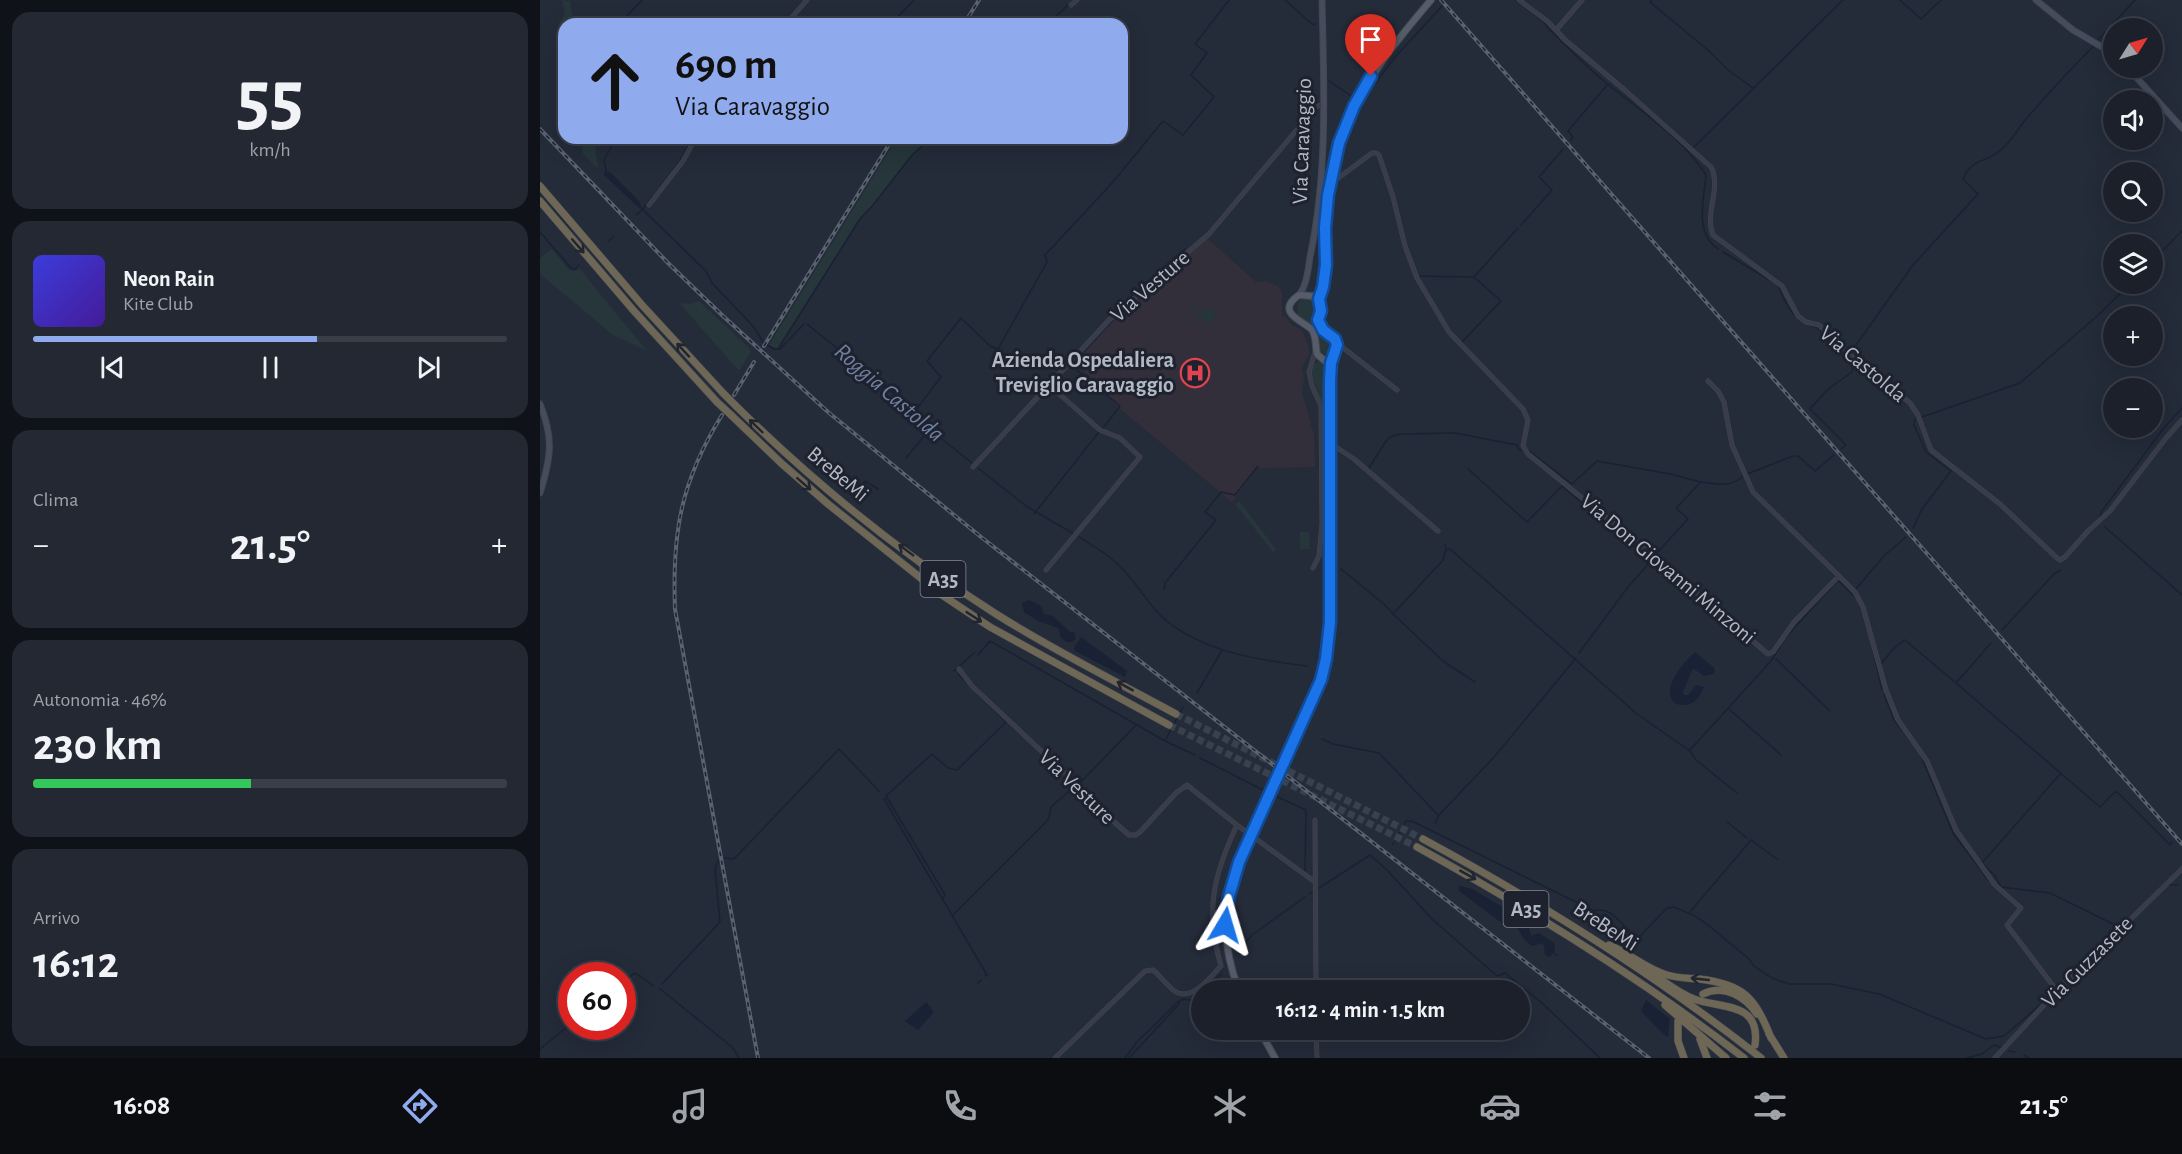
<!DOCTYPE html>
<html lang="it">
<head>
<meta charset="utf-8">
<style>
	body { margin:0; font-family:"Alegreya Sans",sans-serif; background:#242833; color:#f1f3f6; height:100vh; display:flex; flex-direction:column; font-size:22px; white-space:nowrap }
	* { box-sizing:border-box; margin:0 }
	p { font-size:20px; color:#a0a3a9 }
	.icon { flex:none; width:33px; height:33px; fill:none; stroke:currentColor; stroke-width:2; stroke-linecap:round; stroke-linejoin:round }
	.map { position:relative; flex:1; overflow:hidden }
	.drawer { display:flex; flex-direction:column; gap:12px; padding:12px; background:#0f1218; width:540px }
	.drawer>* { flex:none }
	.guide { position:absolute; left:18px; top:18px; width:570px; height:126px; border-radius:18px; box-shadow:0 6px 24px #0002,0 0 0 2px #393e47; background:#8fabee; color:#111; overflow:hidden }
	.needle { width:39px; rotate:53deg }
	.tools { position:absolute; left:1563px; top:18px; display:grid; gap:12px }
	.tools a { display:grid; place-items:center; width:60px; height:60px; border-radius:50%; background:#1b202b; box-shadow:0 6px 24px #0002,0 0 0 2px #393e47; font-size:30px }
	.speed { position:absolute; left:18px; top:962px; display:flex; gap:12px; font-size:30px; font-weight:700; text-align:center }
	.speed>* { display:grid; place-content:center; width:78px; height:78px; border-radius:50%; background:#1b202b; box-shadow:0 6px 24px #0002,0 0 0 2px #393e47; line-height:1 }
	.speed .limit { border:9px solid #d22; background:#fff; color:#111 }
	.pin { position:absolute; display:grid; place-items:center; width:51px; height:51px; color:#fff; margin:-62px -26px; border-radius:50% 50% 50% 0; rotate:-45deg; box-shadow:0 0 6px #0007 }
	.pin .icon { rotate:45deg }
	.me { position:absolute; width:66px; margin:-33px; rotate:7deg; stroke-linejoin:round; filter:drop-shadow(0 0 4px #0008) }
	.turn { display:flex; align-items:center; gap:21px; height:126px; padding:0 18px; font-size:27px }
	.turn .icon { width:78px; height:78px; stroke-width:2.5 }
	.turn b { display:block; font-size:42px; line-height:51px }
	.big { font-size:45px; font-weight:700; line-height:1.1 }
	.drawer .card { flex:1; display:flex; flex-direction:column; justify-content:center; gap:9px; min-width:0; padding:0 21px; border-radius:18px; background:#242833 }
	.drawer .dial { align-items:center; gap:0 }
	.dial b { font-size:78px; line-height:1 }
	.song { display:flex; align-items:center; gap:18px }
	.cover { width:72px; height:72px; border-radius:9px; background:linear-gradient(135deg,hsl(240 70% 55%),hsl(260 70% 35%)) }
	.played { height:6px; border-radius:3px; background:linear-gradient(90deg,#8fabee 60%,#393e47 60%) }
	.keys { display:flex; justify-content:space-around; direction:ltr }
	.heat { display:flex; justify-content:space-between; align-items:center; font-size:33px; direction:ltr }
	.charge { height:9px; border-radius:4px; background:linear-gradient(90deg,#34c759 46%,#393e47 0) }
	.trip { position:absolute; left:651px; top:980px; width:339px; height:60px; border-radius:30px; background:#1b202b; box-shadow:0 6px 24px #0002,0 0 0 2px #393e47; font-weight:700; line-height:60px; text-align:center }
	.tab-bar { display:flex; height:96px; justify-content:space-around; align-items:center; background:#0b0d11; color:#a0a3a9 }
	.tab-bar .icon { width:42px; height:42px }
	.tab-bar .active { color:#8fabee }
	.tab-bar b { font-size:27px; color:#f1f3f6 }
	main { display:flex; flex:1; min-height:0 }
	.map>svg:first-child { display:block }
	.medical { fill:#322f3b }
	.green { fill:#26363a }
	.water { fill:#192235 }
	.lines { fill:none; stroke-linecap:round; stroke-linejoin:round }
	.stream { stroke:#192235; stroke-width:1.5 }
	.highway-tunnel { stroke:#39404e; stroke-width:7; stroke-dasharray:7 3.5; stroke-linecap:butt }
	.street-casing { stroke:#414652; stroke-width:5 }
	.secondary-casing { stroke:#414652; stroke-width:7 }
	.primary-casing { stroke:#414652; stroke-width:8 }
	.highway-casing { stroke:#434854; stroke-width:8 }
	.street { stroke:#383d49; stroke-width:4 }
	.secondary { stroke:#464c5c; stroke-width:5 }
	.primary { stroke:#565c69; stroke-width:6 }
	.highway { stroke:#6f6755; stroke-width:7 }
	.rail-casing { stroke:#5a6170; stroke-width:4 }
	.rail { stroke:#1d222e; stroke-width:1.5; stroke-dasharray:4.5; stroke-linecap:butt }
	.primary-bridge-casing { stroke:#414652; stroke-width:8; stroke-linecap:butt }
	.highway-bridge-casing { stroke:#434854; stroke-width:8; stroke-linecap:butt }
	.primary-bridge { stroke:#565c69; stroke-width:6 }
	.highway-bridge { stroke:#6f6755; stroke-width:7 }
	.oneway { stroke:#212530 }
	.route-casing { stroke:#114b97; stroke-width:15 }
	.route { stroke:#1a73e8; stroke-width:10 }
	.labels { text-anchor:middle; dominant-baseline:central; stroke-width:6; stroke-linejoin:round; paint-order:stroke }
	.shield { fill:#1d222e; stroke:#868b98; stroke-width:1.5 }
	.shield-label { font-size:21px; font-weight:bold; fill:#b3b8c5 }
	.street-label { font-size:22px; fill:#b3b8c5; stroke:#1d222e }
	.poi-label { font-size:22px; font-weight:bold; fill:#b3b8c5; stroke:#1d222e; text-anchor:end }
	.water-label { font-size:24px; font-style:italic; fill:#6f80a1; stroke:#1d222e }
</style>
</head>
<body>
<main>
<section class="drawer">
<div class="card dial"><b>55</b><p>km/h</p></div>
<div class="card">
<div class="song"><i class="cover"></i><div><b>Neon Rain</b><p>Kite Club</p></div></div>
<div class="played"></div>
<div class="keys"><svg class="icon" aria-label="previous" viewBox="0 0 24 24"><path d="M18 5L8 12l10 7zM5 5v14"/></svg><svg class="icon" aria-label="pause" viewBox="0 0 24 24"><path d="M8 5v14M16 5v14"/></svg><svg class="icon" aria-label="next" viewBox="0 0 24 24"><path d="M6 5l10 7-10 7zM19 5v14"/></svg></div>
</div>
<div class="card"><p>Clima</p>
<div class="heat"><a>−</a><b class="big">21.5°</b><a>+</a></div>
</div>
<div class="card"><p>Autonomia · 46%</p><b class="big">230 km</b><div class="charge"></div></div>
<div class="card"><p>Arrivo</p><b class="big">16:12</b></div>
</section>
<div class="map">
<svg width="1642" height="1058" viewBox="0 0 1642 1058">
	<rect width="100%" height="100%" fill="#242b39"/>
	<!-- medical -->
	<path class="medical" d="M667 238 716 282 724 281 738 286 742 292V316L746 317 752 325 762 330 769 347V354L762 368 764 379 762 392 774 435 775 467 717 468 692 502 578 407 536 362 575 320Z"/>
	<!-- green -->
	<path class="green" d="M22 0 30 1 34 24H24V48L19 22 25 14Z
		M41 138H54L58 169 43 154Z
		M357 138H390L370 157 333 205 319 219 237 349 229 345Z
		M12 249 29 270 36 271 40 269 107 351 73 335 0 274V258Z
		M769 297 777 304 775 318 777 327 792 344V349L786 355 779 350V340L774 328 758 315 757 305 760 300Z
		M159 301 208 347 211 352 199 371 139 303 150 304Z
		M653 307 663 310 675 309 674 318 663 328 661 327 667 322 663 317 655 323 652 321 661 314 658 310 648 316 652 310 650 309Z
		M779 361 785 368 787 439H783L782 403 771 372 774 364Z
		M699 501 736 549 733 552 695 504Z
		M760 532H769L770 549H760Z"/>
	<!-- water -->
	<path class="water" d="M66 171 70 172 99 201 101 205 99 208 63 174Z
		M489 600 501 606 504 614 513 616 530 632H534L536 639 531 642H526L521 637 518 628 498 621 484 612 482 603Z
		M541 637 587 671 585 677 535 651 534 648Z
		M1155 652 1174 668 1175 671 1173 674 1164 676 1154 669 1152 670 1143 692 1144 695H1148L1156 685 1164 687C1162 691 1160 696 1157 699 1148 709 1129 707 1130 691 1131 677 1145 661 1155 652Z
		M921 886 932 889 976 915 977 919 970 929 919 891V887Z
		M984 921 988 924 991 936 999 933 1014 943 1015 950 1010 957 1005 955 1004 945 1002 943 992 946 985 940 977 928Z
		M1106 1000 1130 1019 1128 1037 1122 1033 1101 1011Z
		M386 1002 394 1012 378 1030 365 1021Z"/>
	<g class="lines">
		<!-- stream -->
		<path class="stream" d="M745 0 773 25 775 24
			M975 0 1005 23 1008 28C1028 47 1047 68 1069 85 1103 113 1142 137 1166 175 1164 199 1154 233 1178 249
			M1112 0 1110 2 1169 51 1188 70 1213 88
			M1360 0 1381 19 1401 0
			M85 24 86 17 102 0
			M249 24 266 4
			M351 24 374 0
			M507 24 534 0
			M1558 40 1595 0
			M789 81 813 97
			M824 98 856 56 903 5
			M820 104 821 103
			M1031 140 1033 137 1028 131 1067 85
			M1153 148 1303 0
			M373 154 391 138
			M66 171 64 160 72 145 81 138
			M100 207 166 271 172 283 213 326 224 343 234 349H240L264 324
			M96 215 103 209 140 161 152 139
			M981 225 1012 190 999 177 1023 149
			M0 232 31 268 35 269 39 265
			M69 241 74 236
			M1183 252 1238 285C1242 297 1252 317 1264 322
			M1612 261 1642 231
			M876 276 934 277 977 229
			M569 316 645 249
			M267 324 364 402 372 415 432 463
			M1268 324 1278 328 1293 347 1311 363 1313 366 1312 372 1287 390 1270 409 1306 445 1301 449
			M922 342 961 301 935 278
			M238 349 320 219 333 205 372 155
			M1311 352 1373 265 1438 194 1423 179C1431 160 1442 163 1455 154 1468 147 1477 130 1486 119 1508 94 1530 69 1554 46
			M372 415 401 377 387 361 421 318 450 346 458 349 507 262 505 255 572 183 623 121 643 135 674 97 651 75 667 53 655 44 689 0
			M1382 417 1480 383 1556 317 1590 284
			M563 428 580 406 531 365 571 321
			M989 451 1032 484 1057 461 1130 474 1161 482
			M366 458 389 430
			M438 468 486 506 534 534
			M829 468 846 441 850 437 860 434 915 433 977 445 979 450H982
			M928 469 987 522 1022 486 1111 561
			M1207 474 1253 456H1258L1275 471 1294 455
			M313 493 325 481 338 489
			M494 514 559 432
			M1560 517 1562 511 1623 429 1642 408
			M1565 527 1642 595
			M1373 528 1382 509 1411 471 1386 452 1374 425 1375 419
			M539 537C550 544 563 551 573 560 592 575 604 599 621 616 659 651 717 660 767 666
			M906 550 910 549 1097 714 1150 751 1156 760 1197 793
			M1115 555 1148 519 1136 508 1161 482C1177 484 1191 488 1203 476
			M801 569 844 604 853 614 903 560 906 550 905 544
			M624 590 625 583 676 520 665 512 681 492 695 495 718 466
			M1315 590 1344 556 1366 537
			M854 615 903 661 935 682
			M1462 630 1514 574 1521 570
			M1332 646 1342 690
			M1039 653 1088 587 1110 562
			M438 655 450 641 625 741 655 755
			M1236 659 1290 711
			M1340 665 1355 647 1365 640 1416 683 1451 643
			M414 671 434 653
			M1416 683 1560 807 1576 791 1630 845 1632 842
			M657 693 682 650
			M1344 694 1354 720 1373 744
			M1189 709 1241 755
			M782 739 793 744 839 753 898 815
			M625 741 643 707
			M1150 750 1231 661 1247 636 1298 580 1317 599
			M1381 756 1413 833 1449 881
			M660 758 727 792
			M1521 773 1442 863 1455 876 1461 887 1510 893 1579 927 1568 939
			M538 785 596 725
			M731 794 766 810 765 872
			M344 799 447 975 445 976
			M1187 822 1207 838
			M895 823 899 815 956 755 1036 658
			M855 841 866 821H872L1054 911C1073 905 1082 928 1096 936
			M852 845 854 843
			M184 858 194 859 299 749 339 791
			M1629 885H1637
			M779 888 830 855 848 871 892 919 957 976 965 973 1003 1004 1060 1058
			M769 894 772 892
			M402 899 405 895 346 796 392 754 408 768 417 770 466 722 418 674
			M1150 912 1211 840 1238 860
			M413 915 504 824 509 818 511 807 535 786
			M1101 935 1127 908 1134 907 1155 916 1168 925 1209 959 1214 966 1232 978 1249 984H1291L1339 994 1446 1039 1464 1036 1507 999
			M1567 946 1582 930
			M700 949 712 935 765 897
			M1014 953 1017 955
			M82 982 95 973 114 986
			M438 983 441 980
			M122 984 180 922 175 869 179 859
			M119 988 192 1047 199 1058
			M665 990 681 974
			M0 1049 32 1023
			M1469 1051 1475 1052
			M1484 1055 1489 1058
			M585 1058 597 1042 639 1001
			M589 1058 639 1004V1001L644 999 653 1001 662 994
			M1427 1058 1442 1054 1454 1045 1462 1048"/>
		<!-- highway-tunnel -->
		<path class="highway-tunnel" d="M636 714 883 839
			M629 725 877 847"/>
		<!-- street casing -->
		<g class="street-casing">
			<path id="street" d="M979 0 1007 21 1016 30
				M1042 0 1016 30 1024 39 1087 92 1171 167C1182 188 1164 213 1173 235L1242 286 1258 316 1266 322 1279 325 1312 357 1370 403 1378 415 1391 450 1460 504 1517 558 1520 560 1525 557 1548 531 1570 511 1626 438 1642 420
				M531 5 537 0
				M246 24 267 0
				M790 179H797L832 153H836L839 155 853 197 865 246 877 278 909 332 983 409 988 420 983 446 988 454 1105 549 1228 654 1233 652 1254 622 1299 576 1315 592 1323 607 1346 690 1358 720 1387 761 1416 830 1455 885 1481 908 1467 925 1517 991
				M109 205 143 161 154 141 152 138
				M797 343 857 390
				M1168 381 1178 391 1184 402 1192 445 1213 492 1299 576
				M790 443 814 459 898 531
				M433 467 570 319 669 234 776 107 783 104
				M773 568 779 556 782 524 781 406 772 386 769 372 775 352
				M506 570 600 457 580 438 560 430 509 385
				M419 669 432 686 530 778 542 794 589 835H596L600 832 636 793 647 785 697 825 775 882
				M775 820 776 990
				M776 1029 777 1058
				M515 1058 605 971 613 970C621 976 630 990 638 993 655 999 671 976 681 966 665 911 673 876 697 825
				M1455 1058 1517 991 1642 869"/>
		</g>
		<!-- secondary casing -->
		<g class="secondary-casing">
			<path id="secondary" d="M1496 0 1533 30 1574 54
				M1588 68 1642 128
				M758 296C767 286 768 270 770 257 788 172 784 86 782 0
				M0 404C14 438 11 458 0 493"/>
		</g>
		<!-- primary casing -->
		<g class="primary-casing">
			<path id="primary" d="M779 303 772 296 759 295C733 313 766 322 772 330 777 338 775 346 777 354L787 363 789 371
				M766 715C781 681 788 660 790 622V380L791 363 797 345C794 335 780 333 779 321 778 317 779 316 780 312 781 307 779 304 779 299 780 288 786 279 786 268 787 250 784 231 786 213 793 121 834 67 891 0
				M699 990C679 940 684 902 703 853
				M719 1029 735 1058"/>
		</g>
		<!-- highway casing -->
		<g class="highway-casing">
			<path id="highway" d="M0 186 102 305 183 393
				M0 201 94 311 177 402
				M196 406C275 484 363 555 456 614 513 650 577 682 636 714
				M191 415 241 463 288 504 402 595 450 627 629 725
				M883 839C1001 903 1115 974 1221 1058
				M877 847C991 910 1101 978 1204 1058
				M1069 945C1089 953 1106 969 1127 975 1137 978 1148 978 1159 979 1203 984 1215 997 1231 1038
				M1110 972C1124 981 1138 993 1154 999 1181 1009 1221 1001 1215 1045
				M1163 994C1184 984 1205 996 1217 1014
				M1125 1005 1186 1058
				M1138 1021V1041L1144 1058
				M1229 1034 1244 1058
				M1160 1039 1167 1058"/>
		</g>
		<!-- street -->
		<use href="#street" class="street"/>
		<!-- secondary -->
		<use href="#secondary" class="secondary"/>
		<!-- primary -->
		<use href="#primary" class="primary"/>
		<!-- highway -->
		<use href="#highway" class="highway"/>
		<!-- rail casing -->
		<g class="rail-casing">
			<path id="rail" d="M901 0 1642 844
				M424 24 439 0
				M0 129 128 263 183 316 288 412 441 537 1109 1058
				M224 346 353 138
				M194 395 214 362
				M182 415C141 481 132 532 135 609L218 1058"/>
		</g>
		<!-- rail -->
		<use href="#rail" class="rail"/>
		<!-- primary-bridge casing -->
		<g class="primary-bridge-casing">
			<path id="primary-bridge" d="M703 853 766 715"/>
		</g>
		<!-- highway-bridge casing -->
		<g class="highway-bridge-casing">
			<path id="highway-bridge" d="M183 393 196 406
				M177 402 191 415"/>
		</g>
		<!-- primary-bridge -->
		<use href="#primary-bridge" class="primary-bridge"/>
		<!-- highway-bridge -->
		<use href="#highway-bridge" class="highway-bridge"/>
	</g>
	<!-- one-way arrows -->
	<defs><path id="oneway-shaft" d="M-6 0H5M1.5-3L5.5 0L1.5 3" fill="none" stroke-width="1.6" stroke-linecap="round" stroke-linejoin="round" transform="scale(1.5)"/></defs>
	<g class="oneway">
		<use href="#oneway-shaft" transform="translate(38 246) rotate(49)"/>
		<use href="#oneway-shaft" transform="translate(143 350) rotate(-133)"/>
		<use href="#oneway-shaft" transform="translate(216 426) rotate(-136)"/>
		<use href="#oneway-shaft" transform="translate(264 484) rotate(41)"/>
		<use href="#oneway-shaft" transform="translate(366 550) rotate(-143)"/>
		<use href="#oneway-shaft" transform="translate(434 617) rotate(33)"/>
		<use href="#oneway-shaft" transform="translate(585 686) rotate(-151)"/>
		<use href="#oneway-shaft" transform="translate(928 875) rotate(29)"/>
		<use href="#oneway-shaft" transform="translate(1160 979) rotate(-174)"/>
	</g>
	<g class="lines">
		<!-- route casing -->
		<g class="route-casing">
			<path id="route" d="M685 925 689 896 699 862 781 680 786 659 790 622V380L791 363 797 345 795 339 783 330 778 320 781 311 779 299 783 287 786 265 785 228 788 195 799 143 814 106 831 76"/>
		</g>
		<!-- route -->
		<use href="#route" class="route"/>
	</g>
	<!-- icons -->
	<defs>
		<g id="hospital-ring" transform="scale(1.5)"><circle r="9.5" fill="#1d222e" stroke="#e0444e" stroke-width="1.5"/><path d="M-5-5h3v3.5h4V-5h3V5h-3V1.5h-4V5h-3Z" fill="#e0444e"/></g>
	</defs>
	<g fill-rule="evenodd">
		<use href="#hospital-ring" x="655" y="373"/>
	</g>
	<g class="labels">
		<!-- shield labels -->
		<g class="shield">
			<rect x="380.5" y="561" width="45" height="36" rx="4.5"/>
			<rect x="963.5" y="891" width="45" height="36" rx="4.5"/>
		</g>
		<g class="shield-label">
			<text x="403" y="579">A35</text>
			<text x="986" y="909">A35</text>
		</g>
		<!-- street labels -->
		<g class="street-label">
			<text transform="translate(762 141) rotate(-88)">Via Caravaggio</text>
			<text transform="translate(610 286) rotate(-41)">Via Vesture</text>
			<text transform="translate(1323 364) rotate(40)">Via Castolda</text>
			<text transform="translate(298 474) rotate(40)">BreBeMi</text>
			<text transform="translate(1128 569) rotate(40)">Via Don Giovanni Minzoni</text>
			<text transform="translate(537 787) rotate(44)">Via Vesture</text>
			<text transform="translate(1066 926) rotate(33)">BreBeMi</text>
			<text transform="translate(1547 962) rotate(-45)">Via Guzzasete</text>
		</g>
		<!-- poi labels -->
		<g class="poi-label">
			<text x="634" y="360">Azienda Ospedaliera<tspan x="634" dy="25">Treviglio Caravaggio</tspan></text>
		</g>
		<!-- water labels -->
		<g class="water-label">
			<text transform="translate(349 393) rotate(41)">Roggia Castolda</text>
		</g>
	</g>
</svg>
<div class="tools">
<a><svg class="needle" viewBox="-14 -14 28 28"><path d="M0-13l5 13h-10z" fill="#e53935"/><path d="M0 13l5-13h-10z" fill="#a0a3a9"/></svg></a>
<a><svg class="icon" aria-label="sound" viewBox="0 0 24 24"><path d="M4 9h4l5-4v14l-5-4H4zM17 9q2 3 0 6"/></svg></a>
<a><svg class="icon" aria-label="search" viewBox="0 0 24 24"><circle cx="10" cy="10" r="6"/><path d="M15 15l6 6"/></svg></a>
<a><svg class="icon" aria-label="layers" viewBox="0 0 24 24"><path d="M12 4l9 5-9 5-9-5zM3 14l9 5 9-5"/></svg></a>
<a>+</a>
<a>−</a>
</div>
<div class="speed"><div class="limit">60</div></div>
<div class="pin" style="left:831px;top:76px;background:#d93025"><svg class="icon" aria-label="arrive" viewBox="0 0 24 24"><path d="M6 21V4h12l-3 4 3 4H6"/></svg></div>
<svg class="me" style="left:685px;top:925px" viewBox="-20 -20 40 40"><path d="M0-17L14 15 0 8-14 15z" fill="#1a73e8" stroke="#fff" stroke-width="4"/></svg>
<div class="trip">16:12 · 4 min · 1.5 km</div>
<div class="guide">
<div class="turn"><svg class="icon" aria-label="ahead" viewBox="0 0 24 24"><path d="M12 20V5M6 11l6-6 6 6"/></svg><div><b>690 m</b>Via Caravaggio</div></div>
</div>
</div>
</main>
<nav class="tab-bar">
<b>16:08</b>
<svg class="icon active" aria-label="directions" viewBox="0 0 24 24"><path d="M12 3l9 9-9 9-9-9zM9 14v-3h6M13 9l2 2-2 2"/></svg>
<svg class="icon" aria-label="music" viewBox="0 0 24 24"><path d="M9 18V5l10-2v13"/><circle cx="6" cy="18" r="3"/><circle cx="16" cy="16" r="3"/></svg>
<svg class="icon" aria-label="phone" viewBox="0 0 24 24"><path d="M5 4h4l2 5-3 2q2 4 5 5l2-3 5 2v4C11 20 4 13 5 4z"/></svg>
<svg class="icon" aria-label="climate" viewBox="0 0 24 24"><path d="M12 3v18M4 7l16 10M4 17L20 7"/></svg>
<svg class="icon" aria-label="car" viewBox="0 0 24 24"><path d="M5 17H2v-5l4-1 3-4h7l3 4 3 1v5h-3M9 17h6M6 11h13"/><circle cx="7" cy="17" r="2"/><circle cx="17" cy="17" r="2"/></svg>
<svg class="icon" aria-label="filters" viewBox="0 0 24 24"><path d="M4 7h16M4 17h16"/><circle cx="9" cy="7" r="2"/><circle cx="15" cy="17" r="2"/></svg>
<b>21.5°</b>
</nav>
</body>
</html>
